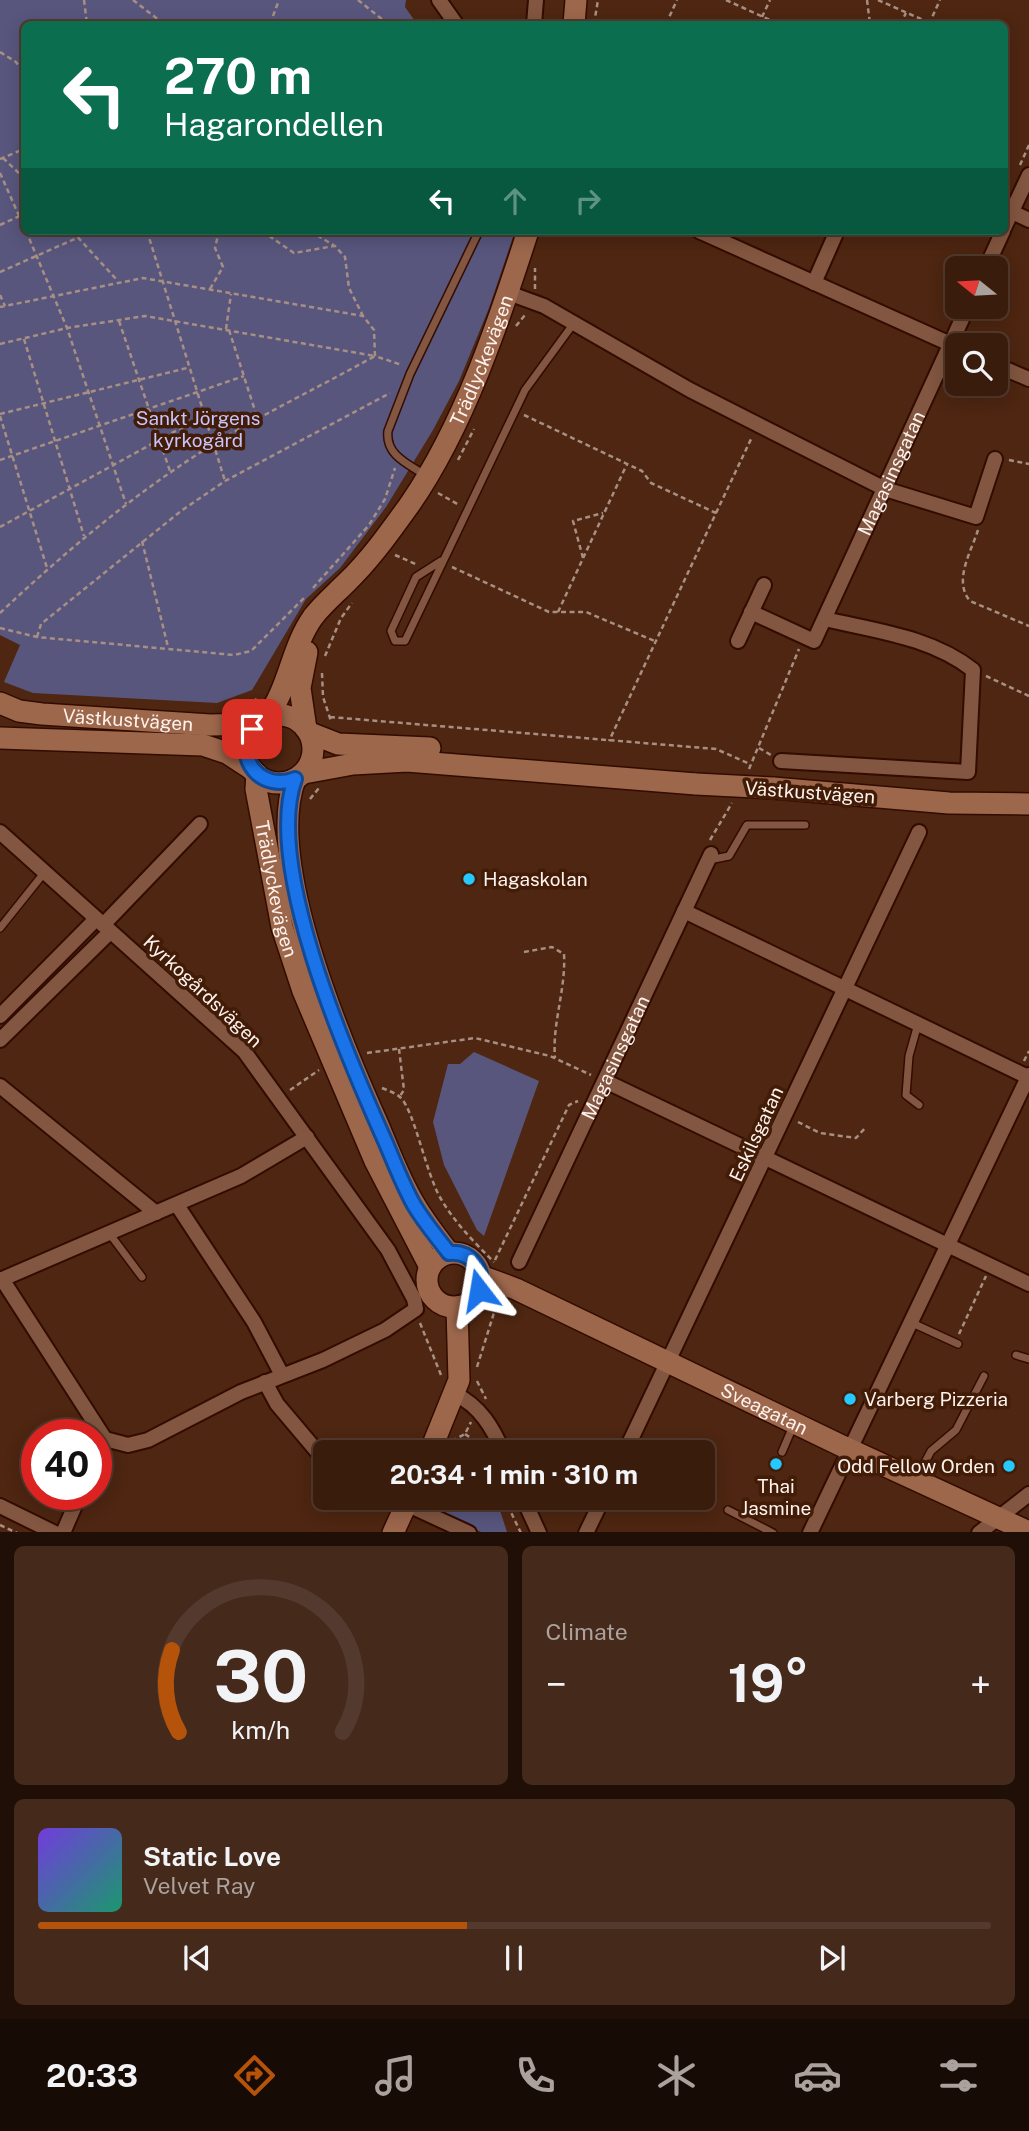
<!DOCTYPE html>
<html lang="en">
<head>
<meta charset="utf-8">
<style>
	body { margin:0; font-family:"Public Sans",sans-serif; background:#45291b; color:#f1f3f6; height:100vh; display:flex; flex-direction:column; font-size:26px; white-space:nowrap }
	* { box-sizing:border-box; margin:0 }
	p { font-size:23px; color:#aba19d }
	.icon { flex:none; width:38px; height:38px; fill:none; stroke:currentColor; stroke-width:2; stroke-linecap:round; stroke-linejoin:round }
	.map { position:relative; height:1532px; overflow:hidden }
	.sheet { display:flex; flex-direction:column; gap:14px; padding:14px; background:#200f07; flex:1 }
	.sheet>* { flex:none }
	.hud { position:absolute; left:21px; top:21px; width:987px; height:214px; border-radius:10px; box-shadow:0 4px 18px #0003,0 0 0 2px #543a2e; background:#0b6e4f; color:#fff; overflow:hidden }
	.needle { width:46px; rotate:288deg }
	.controls { position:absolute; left:945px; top:256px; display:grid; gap:14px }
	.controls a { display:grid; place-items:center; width:63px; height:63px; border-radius:10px; background:#3a1c0d; box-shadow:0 4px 18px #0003,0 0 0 2px #543a2e; font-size:35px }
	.speed { position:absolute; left:21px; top:1419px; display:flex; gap:14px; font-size:35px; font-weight:700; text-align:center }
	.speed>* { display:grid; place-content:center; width:91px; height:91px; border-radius:50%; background:#3a1c0d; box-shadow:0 4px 18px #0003,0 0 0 2px #543a2e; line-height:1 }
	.speed .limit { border:10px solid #d22; background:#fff; color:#111 }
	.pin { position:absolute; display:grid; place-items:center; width:60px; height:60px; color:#fff; margin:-30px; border-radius:14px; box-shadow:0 4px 10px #0006 }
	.me { position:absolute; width:77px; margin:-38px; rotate:346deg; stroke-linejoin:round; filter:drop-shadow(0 0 5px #0008) }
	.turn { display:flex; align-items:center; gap:24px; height:147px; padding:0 28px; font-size:32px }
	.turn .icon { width:91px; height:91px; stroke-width:2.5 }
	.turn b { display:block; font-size:49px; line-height:60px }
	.lanes { display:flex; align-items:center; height:66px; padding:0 28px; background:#0003; justify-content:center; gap:35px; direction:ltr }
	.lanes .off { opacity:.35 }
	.big { font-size:52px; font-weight:700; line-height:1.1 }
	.sheet .card { flex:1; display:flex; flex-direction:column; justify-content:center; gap:10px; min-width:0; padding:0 24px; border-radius:10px; background:#45291b }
	.sheet .dial { align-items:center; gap:0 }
	.dial svg { height:182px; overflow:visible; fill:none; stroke:#543a2e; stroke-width:7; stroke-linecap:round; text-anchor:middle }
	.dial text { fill:#f1f3f6; stroke:none }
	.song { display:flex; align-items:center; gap:21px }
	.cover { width:84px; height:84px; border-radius:10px; background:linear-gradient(135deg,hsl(260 70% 55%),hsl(160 70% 35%)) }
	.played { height:7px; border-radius:4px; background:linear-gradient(90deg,#b45309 45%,#543a2e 45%) }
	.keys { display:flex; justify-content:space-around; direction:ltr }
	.heat { display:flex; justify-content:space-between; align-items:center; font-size:38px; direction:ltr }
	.sheet .tiles { flex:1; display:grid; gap:14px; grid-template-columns:1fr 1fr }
	.card:last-child { grid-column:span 2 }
	.trip { position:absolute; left:313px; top:1440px; width:402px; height:70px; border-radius:10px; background:#3a1c0d; box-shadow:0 4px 18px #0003,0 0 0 2px #543a2e; font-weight:700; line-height:70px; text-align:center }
	.menu { display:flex; height:112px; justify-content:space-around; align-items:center; background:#170b05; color:#aba19d }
	.menu .icon { width:49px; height:49px }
	.menu .on { color:#b45309 }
	.menu b { font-size:32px; color:#f1f3f6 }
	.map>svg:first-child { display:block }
	.green { fill:#59567e }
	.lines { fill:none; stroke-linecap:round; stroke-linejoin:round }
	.lane-casing { stroke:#320c00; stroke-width:10 }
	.street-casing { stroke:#320c00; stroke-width:18 }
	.secondary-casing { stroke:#320c00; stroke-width:24 }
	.path { stroke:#a88f83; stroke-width:2.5; stroke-dasharray:5 3.5; stroke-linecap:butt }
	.lane { stroke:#825640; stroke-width:7 }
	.street { stroke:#825640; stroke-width:14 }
	.secondary { stroke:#9d674c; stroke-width:21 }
	.secondary-bridge-casing { stroke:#320c00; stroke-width:24; stroke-linecap:butt }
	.secondary-bridge { stroke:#9d674c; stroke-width:21 }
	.route-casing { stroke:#114b97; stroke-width:18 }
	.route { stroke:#1a73e8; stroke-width:12 }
	.poi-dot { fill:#25c9fe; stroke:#421c06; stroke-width:2.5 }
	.labels { text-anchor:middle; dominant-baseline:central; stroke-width:7; stroke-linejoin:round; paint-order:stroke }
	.street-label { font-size:19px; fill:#fdf2ed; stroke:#421c06 }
	.park-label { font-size:19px; fill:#c7c4fb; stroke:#421c06 }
	.poi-label { font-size:19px; fill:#fdf2ed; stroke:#421c06; text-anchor:start }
</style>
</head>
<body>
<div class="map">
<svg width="1029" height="1533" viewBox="0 0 1029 1533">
	<rect width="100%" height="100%" fill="#4e2611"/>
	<!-- green -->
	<path class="green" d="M0 0H406L405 7 417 24H24V231H515L489 308 459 381 433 430 386 507 340 568 306 599 252 690 217 703 33 693 4 682 20 645 0 635Z
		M474 1052 539 1081 484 1236 477 1230 444 1165 433 1122 448 1064H460Z
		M425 1498H496L507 1532H481L422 1505Z"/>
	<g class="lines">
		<!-- lane casing -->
		<g class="lane-casing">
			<path id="lane" d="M425 475C408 464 385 455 388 431L410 374 479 231
				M441 561 416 577 391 631 395 641H405L525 390 574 323
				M709 860 729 856 747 825H805
				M0 928 44 873
				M918 1024 909 1056 906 1095 919 1105
				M109 1233 142 1277
				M910 1322 958 1344
				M1016 1355 1029 1359
				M782 1452 794 1424
				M916 1479 931 1451 956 1430 984 1376
				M728 1510 773 1533"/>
		</g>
		<!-- street casing -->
		<g class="street-casing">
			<g id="street">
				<path d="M439 0 456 24"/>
				<path d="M534 24 536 0"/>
				<path d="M1012 212 1029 220"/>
				<path d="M1004 228 1029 175"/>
				<path d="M699 231 957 347"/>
				<path d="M986 268 1003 231"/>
				<path d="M814 283 837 231"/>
				<path d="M506 292 544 306 690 390 885 489 976 517 995 459"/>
				<path d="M996 365 1029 379"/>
				<path id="s1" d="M751 612 814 641 968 306"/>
				<path d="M738 641 764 585"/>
				<path d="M781 761 968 772 973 670C931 637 876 631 825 619"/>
				<path d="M0 832 244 1051 388 1250 414 1299 416 1309 385 1330 323 1360 241 1392 148 1440 128 1445 105 1439"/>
				<path d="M684 911 1028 1077"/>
				<path d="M103 925 200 824"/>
				<path d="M0 1016 96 919"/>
				<path d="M0 1040 110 932"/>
				<path d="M605 1081 1029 1284"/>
				<path d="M0 1086 156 1213"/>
				<path d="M177 1205 254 1322 282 1375"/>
				<path id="s2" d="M519 1262 711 854"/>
				<path d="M2 1279 105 1439 96 1458"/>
				<path d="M0 1280 241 1176 307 1137"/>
				<path d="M265 1382 277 1404 326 1462"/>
				<path d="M455 1394C480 1406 493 1428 503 1452"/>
				<path d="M625 1452 919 832"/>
				<path d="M393 1498 469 1533"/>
				<path d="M523 1498 539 1533"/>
				<path d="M0 1506 55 1533"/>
				<path d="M63 1533 80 1494"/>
				<path d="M586 1533 603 1498"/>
				<path d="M810 1533 1029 1075"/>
				<path d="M979 1533 1029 1494"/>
			</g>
		</g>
		<!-- secondary casing -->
		<g class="secondary-casing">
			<g id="secondary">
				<path d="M574 24 576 0"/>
				<path id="s3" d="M0 703 19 711 42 714 210 725 257 724"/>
				<circle cx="279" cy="749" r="34"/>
				<path id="s4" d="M266 718C289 689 291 648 313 617 323 604 335 594 346 583 370 560 390 532 410 504 464 426 499 321 528 231"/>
				<path d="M306 729 300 688 307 652"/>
				<path d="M310 733 338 744 430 748"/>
				<path d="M0 738 203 745 227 753 253 770"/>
				<path d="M304 773 353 764 407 761 696 784"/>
				<path id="s5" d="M257 774 256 789 282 927 303 991 375 1161 430 1267"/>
				<path d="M295 779C264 863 343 1047 379 1127 390 1153 400 1181 415 1205 425 1222 437 1237 449 1253"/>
				<path d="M773 788 949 803 1029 804"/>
				<circle cx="454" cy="1280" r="27"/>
				<path id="s6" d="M481 1276 516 1289 840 1445 1029 1532"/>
				<path d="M430 1452 459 1380 457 1307"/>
				<path d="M393 1533 409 1498"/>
			</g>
		</g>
		<!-- path -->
		<path class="path" d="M84 0 87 24
			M133 0 164 24
			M358 0 388 24
			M726 0 779 24
			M867 0 870 24
			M878 0 930 23
			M762 17 770 0
			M270 24 279 0
			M594 24 598 0
			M666 24 677 0
			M900 24 906 13
			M929 24 940 0
			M0 52 16 62 24 73
			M3 158 24 178
			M0 159 24 149
			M1020 165 1029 145
			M0 173 24 227
			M0 225 24 214
			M26 231 67 328 126 504
			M72 231 117 280
			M147 231 225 481
			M262 231 294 253 334 246
			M310 231 335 246 345 257 349 288 363 316
			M0 272 77 238
			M210 289 223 267 215 248 219 231
			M535 289V268
			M0 295 5 306
			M0 307 143 278 363 316 374 330 375 356 402 365
			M119 321 171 474
			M516 326 525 315
			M226 329 231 294
			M229 330 258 420
			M24 339 84 536
			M0 344 67 328 145 316 375 356
			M0 414 187 368
			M524 415 642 471 651 483 716 513 609 741
			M0 416 47 568
			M0 460 244 376
			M458 460 474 429
			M1009 460 1029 464
			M438 493 459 505
			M716 513 752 437
			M0 527 203 416
			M978 530C971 552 953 581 970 601L1029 626
			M142 541 168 647
			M395 555 418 565
			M583 558 573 521 603 513
			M452 567 549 612H586L657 642
			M313 588 369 525 385 499 395 468
			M558 612 627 464
			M0 613C66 551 135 493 212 445 265 413 321 386 375 356
			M0 628 37 637 234 655 251 651 304 598
			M37 637 41 624 181 511 225 481 390 393
			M325 656 341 618 352 603
			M322 673 323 697 331 721
			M986 676 1029 696
			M245 706 257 699
			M330 717 716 749 750 764
			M759 748 771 755
			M749 769 799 649
			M310 799 319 788
			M710 840 732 803
			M524 952 552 947 564 954C566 990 552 1023 555 1058
			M399 1049 404 1090 400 1096
			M367 1053 475 1038 550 1056 591 1075
			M1024 1061 1029 1051
			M382 1088C389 1091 396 1093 401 1098 415 1113 426 1174 441 1199 455 1223 475 1243 494 1262
			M290 1090 319 1070
			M798 1122 820 1133 856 1138 866 1127
			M495 1260 569 1105 578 1101
			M420 1323 441 1375
			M959 1334 986 1276
			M477 1367 498 1300
			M477 1381 486 1399
			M465 1434 485 1448
			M452 1441 465 1434 471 1422
			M504 1498 521 1533
			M0 1525 17 1533"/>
		<!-- lane -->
		<use href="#lane" class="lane"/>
		<!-- street -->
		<use href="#street" class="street"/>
		<!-- secondary -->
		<use href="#secondary" class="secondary"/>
		<!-- secondary-bridge casing -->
		<g class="secondary-bridge-casing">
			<path id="secondary-bridge" d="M696 784 773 788"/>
		</g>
		<!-- secondary-bridge -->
		<use href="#secondary-bridge" class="secondary-bridge"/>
	</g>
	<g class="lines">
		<!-- route casing -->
		<g class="route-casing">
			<path id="route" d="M252 729C234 760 262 792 295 779 264 864 345 1051 381 1132 392 1156 401 1182 414 1205 424 1222 437 1237 449 1253 471 1251 485 1269 479 1290"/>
		</g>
		<!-- route -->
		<use href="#route" class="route"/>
	</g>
	<!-- markers -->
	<g class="poi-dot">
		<circle cx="469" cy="879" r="7"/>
		<circle cx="850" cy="1399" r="7"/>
		<circle cx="776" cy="1464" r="7"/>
		<circle cx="1009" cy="1466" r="7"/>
	</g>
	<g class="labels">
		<!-- street labels -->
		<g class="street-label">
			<text stroke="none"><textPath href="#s4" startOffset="422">Trädlyckevägen</textPath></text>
			<text stroke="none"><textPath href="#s1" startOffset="254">Magasinsgatan</textPath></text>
			<text stroke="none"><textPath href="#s3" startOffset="130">Västkustvägen</textPath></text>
			<text transform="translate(810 792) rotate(4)">Västkustvägen</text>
			<text stroke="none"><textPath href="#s5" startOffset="117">Trädlyckevägen</textPath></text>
			<text transform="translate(203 991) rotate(43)">Kyrkogårdsvägen</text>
			<text stroke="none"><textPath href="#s2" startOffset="226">Magasinsgatan</textPath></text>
			<text transform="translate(756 1134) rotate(-65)">Eskilsgatan</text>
			<text stroke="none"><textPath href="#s6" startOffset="313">Sveagatan</textPath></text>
		</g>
		<!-- park labels -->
		<g class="park-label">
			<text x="198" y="418">Sankt Jörgens<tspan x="198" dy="22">kyrkogård</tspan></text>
		</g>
		<!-- poi labels -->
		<g class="poi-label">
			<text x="483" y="879">Hagaskolan</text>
			<text x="864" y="1399">Varberg Pizzeria</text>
			<text x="995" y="1466" text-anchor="end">Odd Fellow Orden</text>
			<text x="776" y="1486" text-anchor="middle">Thai<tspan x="776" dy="22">Jasmine</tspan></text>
		</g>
	</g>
</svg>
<div class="controls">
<a><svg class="needle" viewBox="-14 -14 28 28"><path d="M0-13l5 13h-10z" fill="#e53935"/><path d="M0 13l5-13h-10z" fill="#aba19d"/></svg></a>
<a><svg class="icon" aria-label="search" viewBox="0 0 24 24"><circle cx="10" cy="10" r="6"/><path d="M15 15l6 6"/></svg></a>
</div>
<div class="speed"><div class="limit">40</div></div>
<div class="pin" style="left:252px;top:729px;background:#d93025"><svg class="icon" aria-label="arrive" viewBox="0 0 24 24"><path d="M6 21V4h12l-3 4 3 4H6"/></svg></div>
<svg class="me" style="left:479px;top:1290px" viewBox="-20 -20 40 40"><path d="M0-17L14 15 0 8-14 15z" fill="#1a73e8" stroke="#fff" stroke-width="4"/></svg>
<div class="trip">20:34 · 1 min · 310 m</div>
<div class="hud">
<div class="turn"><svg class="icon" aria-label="left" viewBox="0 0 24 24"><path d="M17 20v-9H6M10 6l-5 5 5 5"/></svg><div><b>270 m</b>Hagarondellen</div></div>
<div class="lanes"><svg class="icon" aria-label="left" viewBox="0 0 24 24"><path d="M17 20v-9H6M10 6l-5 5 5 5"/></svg><svg class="icon off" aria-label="ahead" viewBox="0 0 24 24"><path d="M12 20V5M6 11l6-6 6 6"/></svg><svg class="icon off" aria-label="right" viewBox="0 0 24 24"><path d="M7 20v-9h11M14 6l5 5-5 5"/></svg></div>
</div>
</div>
<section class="sheet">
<div class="tiles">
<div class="card dial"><svg viewBox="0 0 100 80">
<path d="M14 69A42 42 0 1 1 86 69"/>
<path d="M14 69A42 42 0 0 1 11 33" stroke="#b45309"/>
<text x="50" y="56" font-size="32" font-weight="700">30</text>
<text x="50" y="72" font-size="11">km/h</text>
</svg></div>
<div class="card"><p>Climate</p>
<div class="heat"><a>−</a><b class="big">19°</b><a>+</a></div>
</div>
<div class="card">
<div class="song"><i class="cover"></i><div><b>Static Love</b><p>Velvet Ray</p></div></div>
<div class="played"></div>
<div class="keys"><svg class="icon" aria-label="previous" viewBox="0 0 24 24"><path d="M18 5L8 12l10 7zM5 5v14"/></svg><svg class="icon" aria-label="pause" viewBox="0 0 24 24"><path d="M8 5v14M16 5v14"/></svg><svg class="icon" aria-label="next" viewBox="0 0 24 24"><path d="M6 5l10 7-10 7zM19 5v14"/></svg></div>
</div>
</div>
</section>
<nav class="menu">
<b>20:33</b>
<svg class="icon on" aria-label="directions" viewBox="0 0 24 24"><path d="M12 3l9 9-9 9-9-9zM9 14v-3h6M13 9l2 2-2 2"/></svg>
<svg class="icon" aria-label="music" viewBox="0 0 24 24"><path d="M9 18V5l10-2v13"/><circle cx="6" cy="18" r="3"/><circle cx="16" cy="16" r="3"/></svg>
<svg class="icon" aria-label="phone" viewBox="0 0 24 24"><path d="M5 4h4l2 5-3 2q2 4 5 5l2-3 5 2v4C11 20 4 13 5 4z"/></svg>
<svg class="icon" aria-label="climate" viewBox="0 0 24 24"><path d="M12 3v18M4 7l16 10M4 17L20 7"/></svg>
<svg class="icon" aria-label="car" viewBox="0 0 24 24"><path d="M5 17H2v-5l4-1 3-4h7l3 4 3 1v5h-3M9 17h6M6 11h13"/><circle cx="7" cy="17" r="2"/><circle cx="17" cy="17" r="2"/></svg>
<svg class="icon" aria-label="filters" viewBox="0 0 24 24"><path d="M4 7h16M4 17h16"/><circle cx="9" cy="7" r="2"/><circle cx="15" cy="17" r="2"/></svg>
</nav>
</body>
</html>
